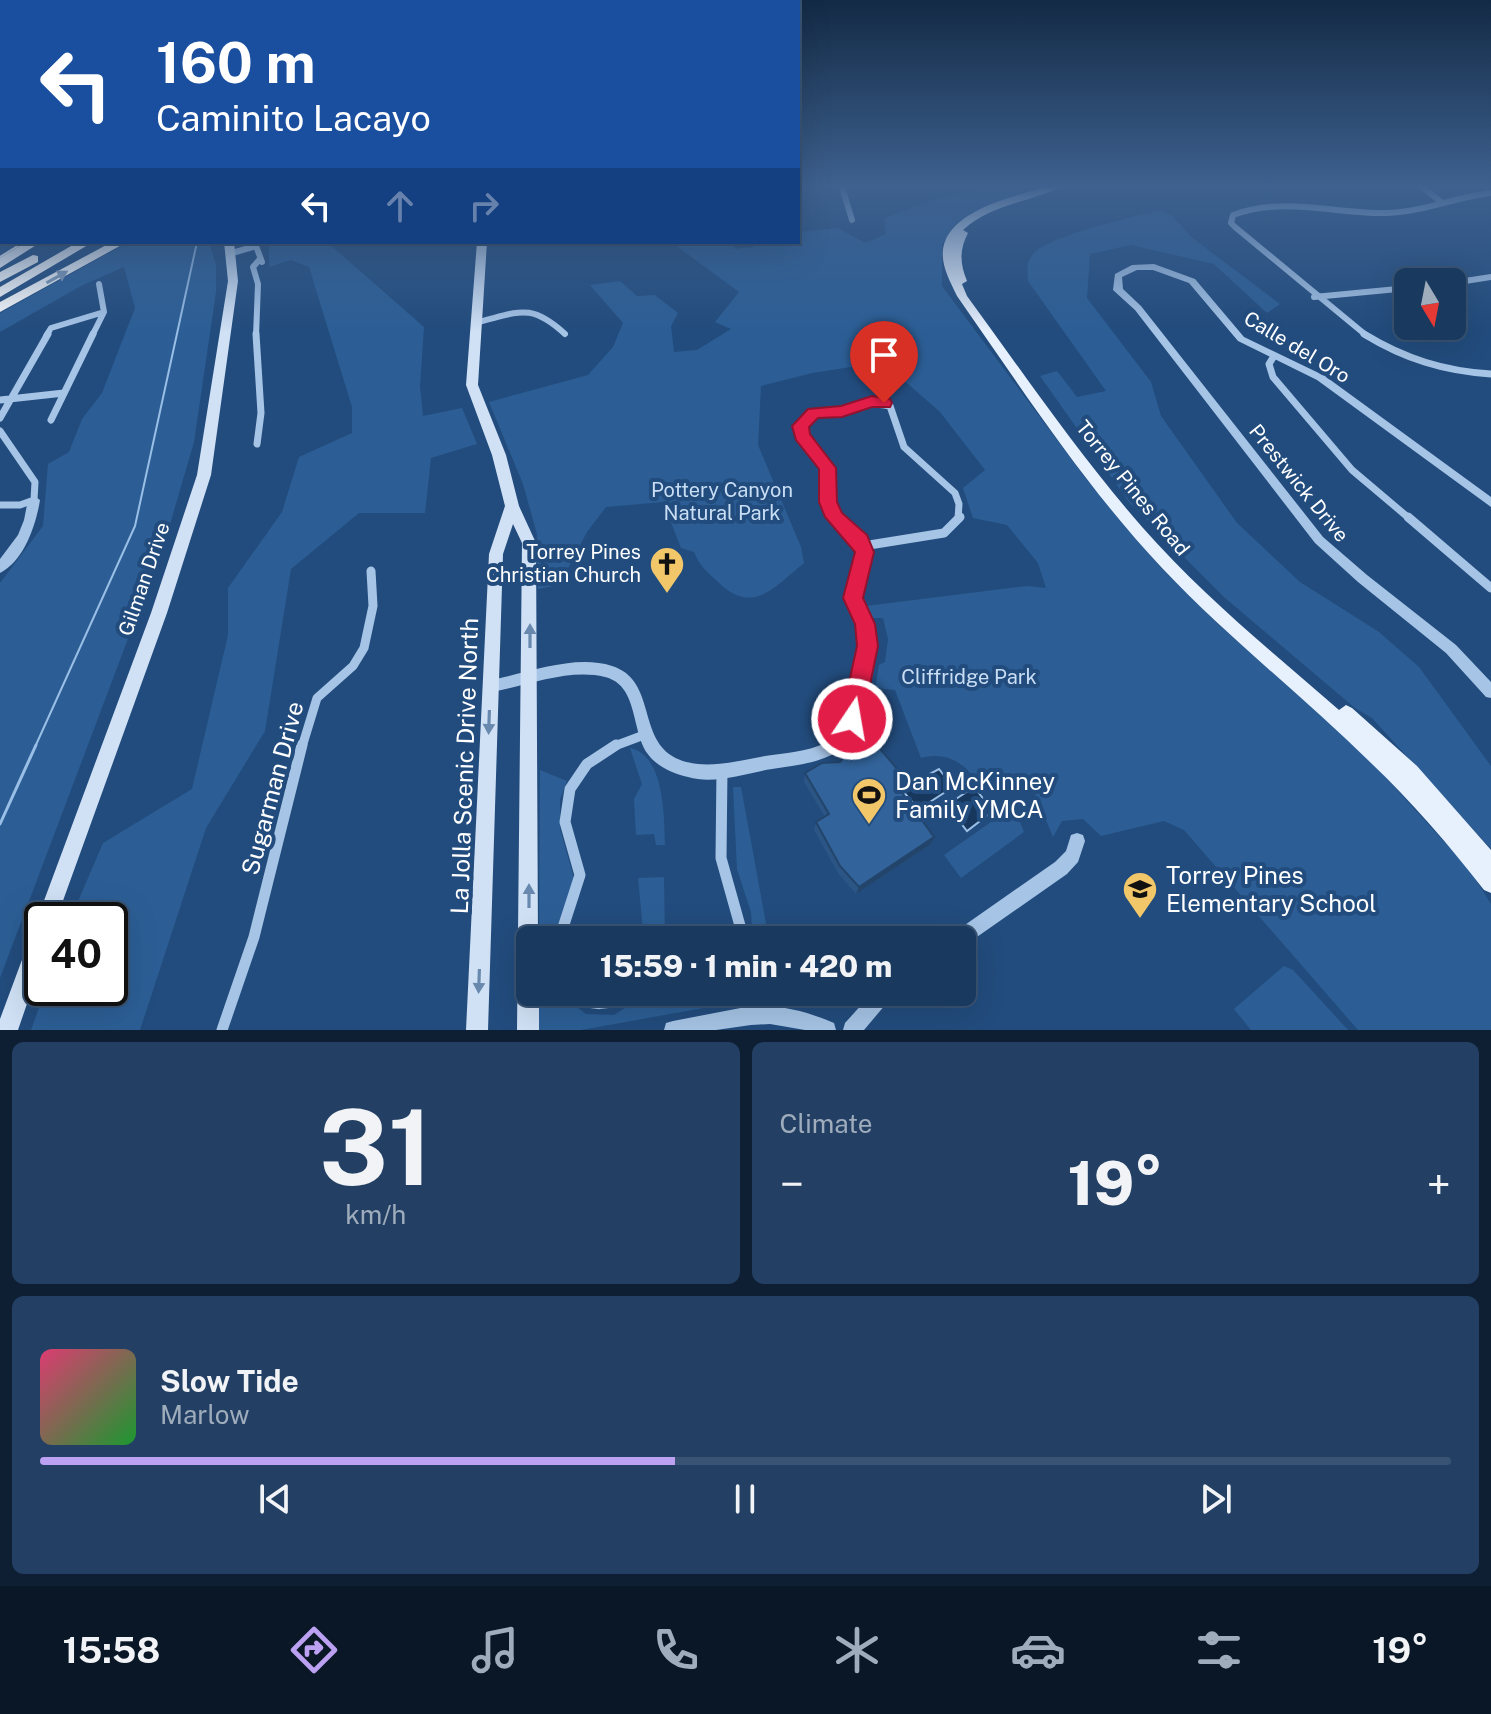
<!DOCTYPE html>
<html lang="en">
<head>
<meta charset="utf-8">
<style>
	body { margin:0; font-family:"Public Sans",sans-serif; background:#234064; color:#f1f3f6; height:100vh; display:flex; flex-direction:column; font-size:30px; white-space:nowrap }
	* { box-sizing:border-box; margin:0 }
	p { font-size:26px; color:#9facbc }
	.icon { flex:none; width:44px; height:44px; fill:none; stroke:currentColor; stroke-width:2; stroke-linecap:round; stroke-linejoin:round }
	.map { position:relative; height:1030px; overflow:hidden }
	.sheet { display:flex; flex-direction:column; gap:12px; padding:12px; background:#0e1f34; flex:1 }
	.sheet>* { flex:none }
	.banner { position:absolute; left:0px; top:0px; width:800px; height:244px; box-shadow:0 8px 32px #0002,0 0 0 2px #385373; background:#1a4fa0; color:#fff; overflow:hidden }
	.needle { width:52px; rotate:170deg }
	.tools { position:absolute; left:1394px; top:268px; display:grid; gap:16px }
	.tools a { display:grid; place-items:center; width:72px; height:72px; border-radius:12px; background:#1a395e; box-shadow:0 8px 32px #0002,0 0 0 2px #385373; font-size:40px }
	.speed { position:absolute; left:24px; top:902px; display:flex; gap:16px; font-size:40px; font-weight:700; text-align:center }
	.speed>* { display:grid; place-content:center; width:104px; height:104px; border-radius:50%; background:#1a395e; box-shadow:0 8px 32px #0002,0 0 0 2px #385373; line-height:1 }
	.speed .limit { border:4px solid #111; border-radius:12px; background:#fff; color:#111 }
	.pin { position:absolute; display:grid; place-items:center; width:68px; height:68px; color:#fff; margin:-82px -34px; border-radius:50% 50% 50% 0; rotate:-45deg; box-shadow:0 0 8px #0007 }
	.pin .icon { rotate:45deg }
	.me { position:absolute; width:88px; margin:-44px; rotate:12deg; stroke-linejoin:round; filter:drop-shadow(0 0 6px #0008) }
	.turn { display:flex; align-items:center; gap:28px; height:168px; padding:0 24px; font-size:36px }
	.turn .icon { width:104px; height:104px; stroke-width:2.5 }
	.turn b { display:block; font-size:56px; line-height:68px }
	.lanes { display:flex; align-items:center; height:76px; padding:0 24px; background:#0003; justify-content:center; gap:40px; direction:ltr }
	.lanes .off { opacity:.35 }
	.big { font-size:60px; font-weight:800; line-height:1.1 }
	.sheet .widget { flex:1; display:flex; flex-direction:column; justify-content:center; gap:12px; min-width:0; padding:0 28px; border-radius:12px; background:#234064 }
	.sheet .dial { align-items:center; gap:0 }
	.dial b { font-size:104px; line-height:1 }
	.song { display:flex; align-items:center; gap:24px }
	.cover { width:96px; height:96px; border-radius:12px; background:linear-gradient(135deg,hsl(340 70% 55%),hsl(130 70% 35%)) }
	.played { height:8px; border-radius:4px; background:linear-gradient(90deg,#bca0f2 45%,#385373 45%) }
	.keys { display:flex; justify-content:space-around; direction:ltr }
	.heat { display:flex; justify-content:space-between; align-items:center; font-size:44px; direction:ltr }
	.sheet .tiles { flex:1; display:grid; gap:12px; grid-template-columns:1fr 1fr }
	.widget:last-child { grid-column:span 2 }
	.trip { position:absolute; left:516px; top:926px; width:460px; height:80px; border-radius:12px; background:#1a395e; box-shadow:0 8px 32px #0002,0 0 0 2px #385373; font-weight:800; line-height:80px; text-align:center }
	.tabs { display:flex; height:128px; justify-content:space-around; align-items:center; background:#0a1726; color:#9facbc }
	.tabs .icon { width:56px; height:56px }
	.tabs .active { color:#bca0f2 }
	.tabs b { font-size:36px; color:#f1f3f6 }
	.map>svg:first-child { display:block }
	.green { fill:#2c5e95 }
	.water { fill:#17375d; stroke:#9abfe7; stroke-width:2 }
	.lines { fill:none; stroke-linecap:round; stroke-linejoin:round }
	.stream-far1 { stroke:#9abfe7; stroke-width:2 }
	.stream { stroke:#9abfe7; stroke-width:3 }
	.minor-far3 { stroke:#a6c4e6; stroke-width:6 }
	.minor-far2 { stroke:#a6c4e6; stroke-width:7 }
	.minor-far1 { stroke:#a6c4e6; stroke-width:9 }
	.minor { stroke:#a6c4e6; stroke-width:11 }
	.tertiary { fill:#a6c4e6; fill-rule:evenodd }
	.secondary { fill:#d0e1f5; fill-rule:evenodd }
	.primary { fill:#e7f0fd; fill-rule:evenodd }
	.motorway { fill:#fff; fill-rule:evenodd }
	.tram { stroke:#fff; stroke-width:2 }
	.wall { fill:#2b5584 }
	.shaded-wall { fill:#23456c }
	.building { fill:#32639a; stroke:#23456c; stroke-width:2 }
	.oneway { fill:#859db8 }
	.oneway2 { fill:#6888ad }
	.route { fill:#e11d48; stroke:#92132f; stroke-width:2 }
	.labels { text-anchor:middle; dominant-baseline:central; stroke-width:8; stroke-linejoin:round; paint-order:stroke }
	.street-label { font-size:20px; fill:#fff; stroke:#224c7d }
	.park-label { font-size:20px; fill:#c9def5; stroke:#224c7d }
	.poi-label { font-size:20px; fill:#fff; stroke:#224c7d; text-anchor:end }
	.near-street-label { font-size:24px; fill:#fff; stroke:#224c7d }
	.near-poi-label { font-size:24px; fill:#fff; stroke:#224c7d; text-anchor:start }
</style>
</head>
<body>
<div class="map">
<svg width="1491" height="1030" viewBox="0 0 1491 1030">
	<rect width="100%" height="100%" fill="#224c7d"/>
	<!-- green -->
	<path class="green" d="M986 187H1041L971 213 954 226 942 244V286L1084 476 1160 567 1219 625 1349 737 1469 869 1491 904V1030H1358L1184 830 1164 821 1101 836 1083 819 1062 821 1053 837 1029 779 980 787C967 764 948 751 921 758L895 690 875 688 879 665 885 662 888 639 883 618H872L866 606 1027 586 1046 588 1038 563 1007 525 973 518 963 488 985 470 940 412 883 362 812 373 761 386 758 445 801 547 804 563C773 588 753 616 718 582 707 572 699 565 694 552L681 548 663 502 606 507 587 532 559 585 538 589 537 534 523 484 489 402 588 375 613 347 623 323 590 285 620 281 637 296 655 295 678 313 671 326 674 352 697 350 731 329 715 322 739 292 671 242H727L737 249 753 247 757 242H798V232L838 228 865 243 886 234 884 218 929 201Z
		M1159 210 1173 216 1190 236 1280 304 1267 313 1214 264 1131 245 1090 254 1087 298 1151 382 1161 416 1237 523 1300 582 1379 632 1419 667 1491 766V849L1372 718 1355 708 1224 597 1129 502 1040 376 1057 371 1077 397 1106 391 1028 281C1027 270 1026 260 1035 252 1054 235 1132 217 1159 210Z
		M129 242H209L216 265V292L194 442 166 538 0 978V583L43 526 48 464 69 452 82 419 102 393 135 308 124 267 81 286 0 332V313Z
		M269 242H327L424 327 420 386 423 416 462 408 477 444 431 458 425 513H359L291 569 265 731 206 828 140 1030H31L46 988H110V920H70L103 843 192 789 228 635V588L282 512 299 457 352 433V407L309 267 291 260 269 267Z
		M630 748C665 755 664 818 665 845H656L654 834 636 835 634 799 642 784Z
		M540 770 567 781 560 799V829L574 878 554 940H539Z
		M733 787H741L769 940H753L751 912 737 869Z
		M1017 814 1024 832 961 878 944 855 1001 815 1005 819Z
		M664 877 665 940H644L638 878Z
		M1284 966 1293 970 1348 1030H1251L1234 1009Z
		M538 992H557L586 1014 614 1015 650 992H778L773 998 754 999 581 1030H538Z"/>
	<!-- water -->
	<path class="water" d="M939 769 953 787 930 802 937 811 926 818 901 789Z
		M974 787 993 811 967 831 947 805Z"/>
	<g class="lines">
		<!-- stream-far1 -->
		<path class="stream-far1" d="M35 747 135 526 197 242"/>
		<!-- stream -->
		<path class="stream" d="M0 824 36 745"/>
		<!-- minor-far3 -->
		<path class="minor-far3" d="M842 187 852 220
			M1422 187 1440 201
			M232 253 256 246 262 262
			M1452 283 1491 277
			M1314 297 1408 288
			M474 323C518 313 529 301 565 334
			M46 336 51 328 104 312
			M92 336 104 312 99 284
			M256 336 258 284 253 267 260 259
			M1367 336 1235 227 1231 223 1233 215C1282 196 1336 214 1387 213 1422 212 1456 197 1491 193"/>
		<!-- minor-far2 -->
		<path class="minor-far2" d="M256 334 261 413 257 444
			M1364 334C1405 359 1444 371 1491 374
			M1274 356 1269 364 1273 377 1352 470 1410 519
			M0 400 64 393
			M0 418 48 334
			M51 420 93 334
			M0 431 35 482 34 500 20 505H0
			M837 519C825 502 832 488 827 470 823 453 804 444 800 426L813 413C840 412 865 400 890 406L904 447 955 493 959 504 958 519"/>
		<!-- minor-far1 -->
		<path class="minor-far1" d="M835 517 863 546 944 533 960 517
			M1408 517 1491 588
			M302 747 317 698 353 666 364 648 373 606 371 571
			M612 747 644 735"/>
		<!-- minor -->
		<path class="minor" d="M722 770 721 858 744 940
			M559 940 580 875 565 822 570 789 587 764 616 745
			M569 992C590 1008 609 1007 631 992
			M222 1030 254 937 302 745"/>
		<!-- tertiary -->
		<path class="tertiary" d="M2 239V242H6L0 246V240Z
			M1154 264 1195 279 1244 337 1325 376 1491 497V507L1317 380 1238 341 1189 283 1153 270H1137L1122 277 1123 289 1141 306 1323 537 1367 575 1456 645 1491 682V698L1486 697 1446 653 1358 582 1315 543 1135 310 1113 290 1115 274 1132 265Z
			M34 496 40 500C36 525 24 561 0 573V559L18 535 24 520 28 500Z
			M863 541 867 543C875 563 858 576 859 595 860 609 872 620 873 635 875 653 869 671 865 689 863 701 863 713 859 725 846 761 805 764 772 769 745 773 715 785 688 777 673 774 656 766 647 753 631 729 638 685 605 677 569 668 526 686 491 692L486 690 484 686 486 682 491 680C529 673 574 654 612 666 654 679 639 731 669 754 677 760 688 763 698 764 720 766 743 760 765 756 784 753 807 752 825 743 836 737 843 728 846 716L860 641 857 622 847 602 846 591 857 560V546L859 543Z
			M1077 833 1083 835 1085 841 1078 862 1067 874 964 946 962 947V940H949L952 934 1055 862 1066 851 1071 835Z
			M873 992H894L891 998 864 1030H843L845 1023Z
			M751 1006C782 1005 806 1011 834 1023L836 1030H805L770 1024 751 1025 716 1030H664L666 1023 673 1021Z"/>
		<!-- secondary -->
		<path class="secondary" d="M224 242H234L238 281 211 475 167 613 56 920H42V960L18 1030H0V1019L151 613 197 475 228 281Z
			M477 242H487L478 385 506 455 519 506 536 543 538 940H530V992H539V1030H517L522 543 513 524 503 554 488 1030H466L489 554 505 506 492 455 466 385Z"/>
		<!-- primary -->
		<path class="primary" d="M1045 187H1060C1028 203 991 204 963 230L968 233C959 250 960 264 967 281L962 284 967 296C1024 374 1079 455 1143 528 1202 595 1272 652 1339 710L1346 705 1352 708 1417 766 1491 850V893L1484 890C1449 845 1412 802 1371 763 1303 696 1227 637 1162 568 1084 485 1022 389 957 296 950 281 941 266 943 249 949 210 1013 197 1045 187Z"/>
		<!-- motorway -->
		<path class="motorway" d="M26 242H41L0 268V258Z
			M78 242H93L0 297V287Z
			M112 242H127L0 312V302Z
			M33 255 38 256V262L0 282V272Z"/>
		<!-- tram -->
		<path class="tram" d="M0 257 24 242"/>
	</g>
	<!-- wall -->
	<path class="wall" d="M853 757 904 777 901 785 899 787 931 844 856 894 838 873 814 830 816 822 825 817 804 782 805 773Z"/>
	<!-- shaded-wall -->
	<path class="shaded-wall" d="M904 777 901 785 893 791 895 783Z
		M934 837 931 844 856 894 859 887Z"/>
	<!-- building -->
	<path class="building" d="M876 744 904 777 895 783 934 837 859 887 840 866 816 822 829 814 805 773 822 763 840 762 847 752 853 757Z"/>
	<!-- one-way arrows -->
	<defs><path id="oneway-solid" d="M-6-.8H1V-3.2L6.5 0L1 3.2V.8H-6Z" transform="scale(2)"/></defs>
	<use class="oneway" href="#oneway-solid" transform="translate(57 277) rotate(-29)"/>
	<g class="oneway2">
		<use href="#oneway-solid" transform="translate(530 636) rotate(-90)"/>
		<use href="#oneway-solid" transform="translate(489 722) rotate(92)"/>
		<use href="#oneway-solid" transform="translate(529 896) rotate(-90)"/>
		<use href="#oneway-solid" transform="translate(479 981) rotate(92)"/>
	</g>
	<!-- sky -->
	<linearGradient id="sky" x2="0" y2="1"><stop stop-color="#132a45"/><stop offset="0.56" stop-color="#3e618f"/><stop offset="1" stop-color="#3e618f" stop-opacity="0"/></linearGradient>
	<rect width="1491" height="332" fill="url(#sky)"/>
	<!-- route -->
	<path class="route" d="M872 396 890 399 892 403 890 407H872L842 417 818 418 809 427 810 434 836 468 837 502 842 513 867 535 874 552 863 598 875 624 878 646 863 719 860 726 852 729 844 726 841 719 857 646 855 624 843 598 855 552 825 517 819 502V469L796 440 792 426 808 409 841 406Z"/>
	<!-- icons -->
	<defs>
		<g id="church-pin" transform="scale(1.8)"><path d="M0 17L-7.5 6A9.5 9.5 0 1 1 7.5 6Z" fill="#f2c769" stroke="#224c7d"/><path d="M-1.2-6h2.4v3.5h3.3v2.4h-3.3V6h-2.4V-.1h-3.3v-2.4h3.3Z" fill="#111"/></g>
		<g id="stadium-pin" transform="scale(1.8)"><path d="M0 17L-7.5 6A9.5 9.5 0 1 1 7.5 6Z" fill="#f2c769" stroke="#224c7d"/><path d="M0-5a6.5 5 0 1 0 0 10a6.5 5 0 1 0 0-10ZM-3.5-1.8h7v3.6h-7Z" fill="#111"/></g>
		<g id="school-pin" transform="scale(1.8)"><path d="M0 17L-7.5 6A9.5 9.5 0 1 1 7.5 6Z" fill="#f2c769" stroke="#224c7d"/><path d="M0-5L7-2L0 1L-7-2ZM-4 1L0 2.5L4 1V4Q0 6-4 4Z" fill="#111"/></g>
	</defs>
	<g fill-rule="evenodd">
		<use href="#church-pin" x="667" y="564"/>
		<use href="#stadium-pin" x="869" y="795"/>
		<use href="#school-pin" x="1140" y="889"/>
	</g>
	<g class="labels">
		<!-- street labels -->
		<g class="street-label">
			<text transform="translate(1297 347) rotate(31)">Calle del Oro</text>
			<text transform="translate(1299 483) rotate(51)">Prestwick Drive</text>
			<text transform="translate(1133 488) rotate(51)">Torrey Pines Road</text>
			<text transform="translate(144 579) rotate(-71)">Gilman Drive</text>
		</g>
		<!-- park labels -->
		<g class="park-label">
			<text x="722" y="490">Pottery Canyon<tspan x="722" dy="23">Natural Park</tspan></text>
			<text x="969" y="677">Cliffridge Park</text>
		</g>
		<!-- poi labels -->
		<g class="poi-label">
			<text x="641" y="552">Torrey Pines<tspan x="641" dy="23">Christian Church</tspan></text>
		</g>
		<!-- near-street labels -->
		<g class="near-street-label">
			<text transform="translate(464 766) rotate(-88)">La Jolla Scenic Drive North</text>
			<text transform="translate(272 788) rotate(-75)">Sugarman Drive</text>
		</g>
		<!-- near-poi labels -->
		<g class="near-poi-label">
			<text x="895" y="781">Dan McKinney<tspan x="895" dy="28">Family YMCA</tspan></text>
			<text x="1166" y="875">Torrey Pines<tspan x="1166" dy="28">Elementary School</tspan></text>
		</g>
	</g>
</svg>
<div class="tools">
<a><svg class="needle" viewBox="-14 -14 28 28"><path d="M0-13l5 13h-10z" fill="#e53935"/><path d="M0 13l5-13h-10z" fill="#9facbc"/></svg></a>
</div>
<div class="speed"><div class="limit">40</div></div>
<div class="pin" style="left:884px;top:403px;background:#d93025"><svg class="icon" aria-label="arrive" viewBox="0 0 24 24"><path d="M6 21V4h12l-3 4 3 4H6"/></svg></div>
<svg class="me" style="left:852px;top:719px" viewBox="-20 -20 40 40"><circle r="17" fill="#e11d48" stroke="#fff" stroke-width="3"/><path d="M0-11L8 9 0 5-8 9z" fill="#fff"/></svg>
<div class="trip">15:59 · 1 min · 420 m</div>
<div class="banner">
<div class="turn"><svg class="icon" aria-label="left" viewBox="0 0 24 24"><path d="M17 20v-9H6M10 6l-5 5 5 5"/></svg><div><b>160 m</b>Caminito Lacayo</div></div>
<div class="lanes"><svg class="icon" aria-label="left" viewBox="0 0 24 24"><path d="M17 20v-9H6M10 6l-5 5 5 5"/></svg><svg class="icon off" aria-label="ahead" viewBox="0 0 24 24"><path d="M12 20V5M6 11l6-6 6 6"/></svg><svg class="icon off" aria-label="right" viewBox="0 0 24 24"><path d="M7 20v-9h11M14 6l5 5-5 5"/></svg></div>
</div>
</div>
<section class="sheet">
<div class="tiles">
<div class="widget dial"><b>31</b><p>km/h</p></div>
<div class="widget"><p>Climate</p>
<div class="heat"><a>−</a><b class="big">19°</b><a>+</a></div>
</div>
<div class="widget">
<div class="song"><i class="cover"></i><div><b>Slow Tide</b><p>Marlow</p></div></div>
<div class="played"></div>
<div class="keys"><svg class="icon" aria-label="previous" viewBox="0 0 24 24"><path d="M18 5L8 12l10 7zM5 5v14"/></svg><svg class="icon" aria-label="pause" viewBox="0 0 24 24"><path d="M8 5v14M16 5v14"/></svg><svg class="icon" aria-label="next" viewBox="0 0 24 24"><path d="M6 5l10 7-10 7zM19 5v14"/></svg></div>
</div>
</div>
</section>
<nav class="tabs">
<b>15:58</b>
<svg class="icon active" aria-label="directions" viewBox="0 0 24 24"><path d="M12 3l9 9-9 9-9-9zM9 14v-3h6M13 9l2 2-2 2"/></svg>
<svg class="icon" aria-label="music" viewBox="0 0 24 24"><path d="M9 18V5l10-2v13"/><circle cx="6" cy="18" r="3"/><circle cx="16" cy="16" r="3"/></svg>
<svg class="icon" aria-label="phone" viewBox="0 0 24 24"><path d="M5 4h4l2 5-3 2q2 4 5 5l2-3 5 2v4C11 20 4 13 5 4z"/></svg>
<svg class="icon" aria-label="climate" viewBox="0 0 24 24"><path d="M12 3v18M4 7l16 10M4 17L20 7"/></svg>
<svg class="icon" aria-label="car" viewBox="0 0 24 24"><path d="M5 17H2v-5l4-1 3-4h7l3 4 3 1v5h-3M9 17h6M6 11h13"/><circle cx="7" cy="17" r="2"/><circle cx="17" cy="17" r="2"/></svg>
<svg class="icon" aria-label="filters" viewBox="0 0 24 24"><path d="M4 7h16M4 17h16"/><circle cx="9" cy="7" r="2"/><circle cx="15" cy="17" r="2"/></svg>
<b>19°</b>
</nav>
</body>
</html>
